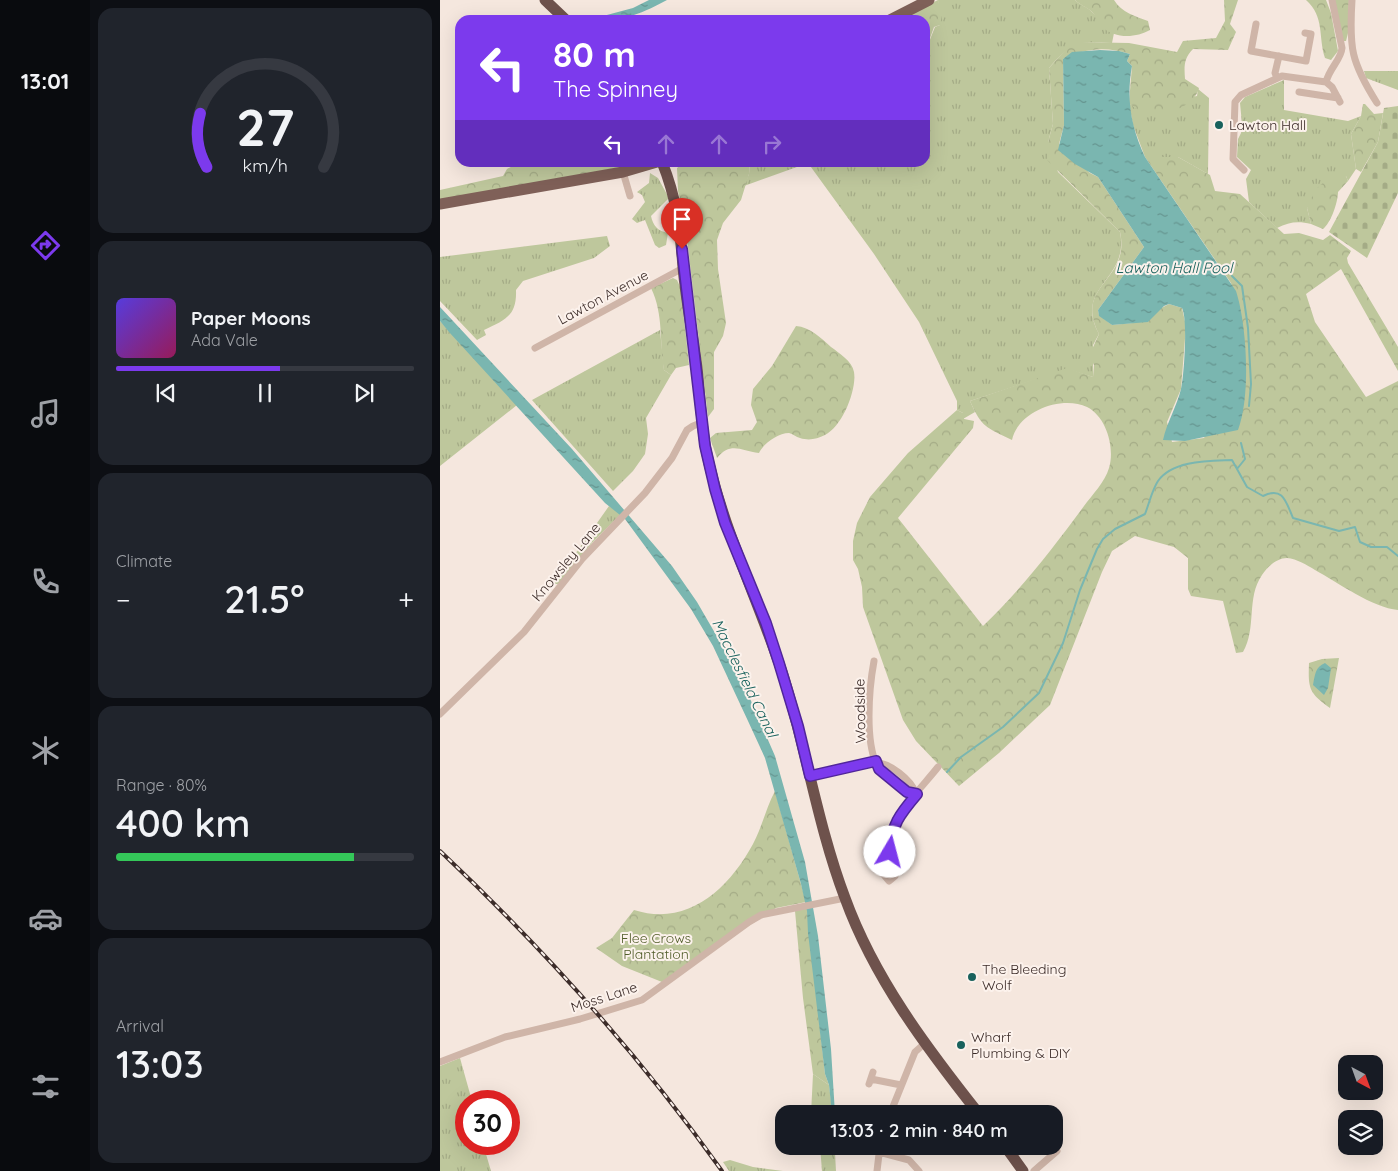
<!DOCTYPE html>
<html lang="en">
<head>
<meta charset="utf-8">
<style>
	body { margin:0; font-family:Quicksand,sans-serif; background:#20242c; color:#f1f3f6; height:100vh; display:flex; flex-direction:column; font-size:19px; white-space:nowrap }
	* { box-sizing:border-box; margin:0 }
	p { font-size:16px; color:#9ea1a6 }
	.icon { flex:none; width:28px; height:28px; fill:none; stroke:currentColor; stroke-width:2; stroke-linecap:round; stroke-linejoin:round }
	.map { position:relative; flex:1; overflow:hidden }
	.drawer { display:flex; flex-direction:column; gap:8px; padding:8px; background:#0d0f14; width:350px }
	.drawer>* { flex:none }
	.guide { position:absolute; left:15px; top:15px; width:475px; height:152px; border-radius:15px; box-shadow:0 5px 20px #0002; background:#7c3aed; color:#fff; overflow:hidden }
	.needle { width:32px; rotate:139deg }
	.fabs { position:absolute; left:898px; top:1055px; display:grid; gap:10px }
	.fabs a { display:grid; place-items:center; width:45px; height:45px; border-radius:10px; background:#171b24; box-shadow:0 5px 20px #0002; font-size:25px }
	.speed { position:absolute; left:15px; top:1090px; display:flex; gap:10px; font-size:25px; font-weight:700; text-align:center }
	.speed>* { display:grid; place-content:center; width:65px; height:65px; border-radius:50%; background:#171b24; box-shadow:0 5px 20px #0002; line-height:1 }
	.speed .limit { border:8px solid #d22; background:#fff; color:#111 }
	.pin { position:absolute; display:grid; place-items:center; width:42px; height:42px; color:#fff; margin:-51px -21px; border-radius:50% 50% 50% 0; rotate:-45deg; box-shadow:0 0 5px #0007 }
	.pin .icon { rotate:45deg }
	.me { position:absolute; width:55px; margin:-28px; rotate:8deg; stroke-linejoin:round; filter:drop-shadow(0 0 4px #0008) }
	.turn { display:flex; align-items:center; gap:18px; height:105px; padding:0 15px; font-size:22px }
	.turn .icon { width:65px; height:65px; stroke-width:2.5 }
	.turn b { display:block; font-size:35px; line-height:42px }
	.lanes { display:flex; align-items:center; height:48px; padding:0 15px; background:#0003; justify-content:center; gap:25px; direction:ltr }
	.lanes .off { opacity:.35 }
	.big { font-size:38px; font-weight:600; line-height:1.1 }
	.drawer .card { flex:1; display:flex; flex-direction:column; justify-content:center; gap:8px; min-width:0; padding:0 18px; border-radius:15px; background:#20242c }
	.drawer .dial { align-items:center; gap:0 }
	.dial svg { height:130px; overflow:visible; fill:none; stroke:#363941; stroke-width:7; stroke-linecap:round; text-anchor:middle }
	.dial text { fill:#f1f3f6; stroke:none }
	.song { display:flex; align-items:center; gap:15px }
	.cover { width:60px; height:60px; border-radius:8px; background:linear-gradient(135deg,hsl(250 70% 55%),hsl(330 70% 35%)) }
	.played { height:5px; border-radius:2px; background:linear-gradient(90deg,#7c3aed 55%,#363941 55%) }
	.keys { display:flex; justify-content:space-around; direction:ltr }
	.heat { display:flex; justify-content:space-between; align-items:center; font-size:28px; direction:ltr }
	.charge { height:8px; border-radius:4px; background:linear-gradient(90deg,#34c759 80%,#363941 0) }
	.trip { position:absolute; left:335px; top:1105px; width:288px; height:50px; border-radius:15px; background:#171b24; box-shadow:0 5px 20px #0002; font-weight:600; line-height:50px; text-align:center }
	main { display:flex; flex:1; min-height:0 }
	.tabs { display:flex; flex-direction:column; width:90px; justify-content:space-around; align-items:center; background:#090b0e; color:#9ea1a6 }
	.tabs .icon { width:35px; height:35px }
	.tabs .selected { color:#7c3aed }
	.tabs b { font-size:22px; color:#f1f3f6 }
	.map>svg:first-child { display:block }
	.grass { fill:url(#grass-tufts) }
	.forest { fill:url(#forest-crowns) }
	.cemetery { fill:url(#cemetery-stones) }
	.water { fill:url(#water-ripples) }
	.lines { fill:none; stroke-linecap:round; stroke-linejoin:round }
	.stream { stroke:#7ab6b0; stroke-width:2 }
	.minor { stroke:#cfb5a8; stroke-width:7 }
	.primary { stroke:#7f6058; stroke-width:11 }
	.trunk { stroke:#6e524c; stroke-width:11 }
	.rail-casing { stroke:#3c2c29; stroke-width:4 }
	.rail { stroke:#fcf2ec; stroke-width:2; stroke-dasharray:5.5; stroke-linecap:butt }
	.route-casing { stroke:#51269a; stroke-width:12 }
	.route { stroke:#7c3aed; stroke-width:9 }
	.poi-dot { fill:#19625d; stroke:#fcf2ec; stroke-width:2 }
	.labels { text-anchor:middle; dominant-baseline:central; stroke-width:4; stroke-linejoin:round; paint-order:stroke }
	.poi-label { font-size:14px; fill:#3c2c29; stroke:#fcf2ec; text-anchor:start }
	.street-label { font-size:14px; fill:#3c2c29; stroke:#fcf2ec }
	.park-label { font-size:14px; fill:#515d2a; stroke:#fcf2ec }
	.water-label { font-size:15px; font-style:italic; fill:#19625d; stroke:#fcf2ec }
</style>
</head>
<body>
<main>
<nav class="tabs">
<b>13:01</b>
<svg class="icon selected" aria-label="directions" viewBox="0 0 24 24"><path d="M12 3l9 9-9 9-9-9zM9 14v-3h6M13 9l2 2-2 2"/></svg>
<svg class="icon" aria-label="music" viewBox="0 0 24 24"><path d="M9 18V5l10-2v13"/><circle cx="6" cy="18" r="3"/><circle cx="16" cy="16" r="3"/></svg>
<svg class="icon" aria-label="phone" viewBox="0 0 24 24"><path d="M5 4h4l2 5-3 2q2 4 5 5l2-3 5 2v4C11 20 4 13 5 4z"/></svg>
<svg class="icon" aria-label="climate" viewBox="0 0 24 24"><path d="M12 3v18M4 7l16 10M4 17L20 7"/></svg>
<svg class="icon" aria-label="car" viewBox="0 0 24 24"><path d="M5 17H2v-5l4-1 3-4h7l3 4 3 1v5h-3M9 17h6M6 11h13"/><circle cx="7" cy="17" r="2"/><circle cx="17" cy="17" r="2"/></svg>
<svg class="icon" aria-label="filters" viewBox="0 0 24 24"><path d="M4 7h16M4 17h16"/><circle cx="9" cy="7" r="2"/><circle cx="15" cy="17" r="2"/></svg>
</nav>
<section class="drawer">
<div class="card dial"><svg viewBox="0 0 100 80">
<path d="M14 69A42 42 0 1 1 86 69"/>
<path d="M14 69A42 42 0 0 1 10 36" stroke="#7c3aed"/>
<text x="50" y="56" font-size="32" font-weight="700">27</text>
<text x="50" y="72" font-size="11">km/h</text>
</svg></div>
<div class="card">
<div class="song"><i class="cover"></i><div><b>Paper Moons</b><p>Ada Vale</p></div></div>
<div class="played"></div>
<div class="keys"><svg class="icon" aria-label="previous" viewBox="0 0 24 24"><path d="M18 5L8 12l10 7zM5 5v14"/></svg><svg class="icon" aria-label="pause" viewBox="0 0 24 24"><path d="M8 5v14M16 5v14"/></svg><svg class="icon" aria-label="next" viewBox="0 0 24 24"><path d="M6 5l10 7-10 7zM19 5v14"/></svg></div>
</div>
<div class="card"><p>Climate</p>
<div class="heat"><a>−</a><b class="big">21.5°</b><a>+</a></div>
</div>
<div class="card"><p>Range · 80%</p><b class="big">400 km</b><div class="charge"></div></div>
<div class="card"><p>Arrival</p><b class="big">13:03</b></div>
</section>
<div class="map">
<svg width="958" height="1171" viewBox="0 0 958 1171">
	<defs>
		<pattern id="grass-tufts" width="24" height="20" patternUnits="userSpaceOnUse" patternTransform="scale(1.25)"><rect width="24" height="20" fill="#bec79c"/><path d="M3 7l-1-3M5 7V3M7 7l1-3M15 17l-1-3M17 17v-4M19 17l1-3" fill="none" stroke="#a4ab86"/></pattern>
		<pattern id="forest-crowns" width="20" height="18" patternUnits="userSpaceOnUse" patternTransform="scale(1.25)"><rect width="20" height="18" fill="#bec79c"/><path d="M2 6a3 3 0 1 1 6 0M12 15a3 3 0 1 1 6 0" fill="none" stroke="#a4ab86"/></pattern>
		<pattern id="cemetery-stones" width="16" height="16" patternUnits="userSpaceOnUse" patternTransform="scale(1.25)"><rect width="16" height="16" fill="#bec79c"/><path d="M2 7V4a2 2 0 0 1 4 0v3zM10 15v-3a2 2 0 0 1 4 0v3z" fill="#a4ab86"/></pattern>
		<pattern id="water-ripples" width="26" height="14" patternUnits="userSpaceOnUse" patternTransform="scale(1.25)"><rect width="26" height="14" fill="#7ab6b0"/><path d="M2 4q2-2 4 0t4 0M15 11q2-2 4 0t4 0" fill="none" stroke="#65948f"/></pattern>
	</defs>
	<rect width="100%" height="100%" fill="#f5e7de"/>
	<!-- grass -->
	<path class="grass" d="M498 0H635C640 5 647 7 651 11 662 20 656 25 674 33L672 43C634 42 634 40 609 68L613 124 608 142 618 172 680 232C690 281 633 286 659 334L653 345V377L627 369 530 401 535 412 523 419V413L517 410V401L479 322 434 254 368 163 304 186 309 174 310 163 485 162V52L495 27 500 25Z
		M924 71H958V90L926 78Z
		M844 80V110L908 121 921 116 911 134 916 169 908 181 906 176 867 208 871 224C858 221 849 222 837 228L809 202 806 179 811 170 797 157 798 139 801 133 802 124 800 103 805 97Z
		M758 89 769 98 768 174 738 157H705L693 125 689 103 696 108 757 96Z
		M210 173 218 178 229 198 211 216C213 226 218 231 228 233L226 245 219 248 215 245 205 220 197 223 192 219 205 202 202 195 197 192 209 183Z
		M167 236 170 246 154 258 83 281 76 290C77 316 65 320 44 330L46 335 37 340 0 301V257Z
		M0 321 77 405 0 466Z
		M220 330 224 370 231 375 206 418 208 434 205 454 193 471 173 491 92 400Z
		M169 506 181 514 152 543 119 584H114Z
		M20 1058 32 1101H26V1144H43L51 1171H0V1066Z
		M373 1074 389 1085 392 1109 389 1114H371Z
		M380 1146H392L395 1153 396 1171H382Z
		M290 1160 313 1167 343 1171H289L283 1162Z"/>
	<!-- forest -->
	<path class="forest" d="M498 0 502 15 500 25 494 27 485 52V20H458Z
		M635 0H674C682 13 695 16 708 21L710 30C696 38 675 39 662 27 658 22 655 14 651 11 646 7 640 5 635 0Z
		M784 0H798L790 24 796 32 788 50 753 49C744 58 744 66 745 79L759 88C754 108 721 118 702 112 697 110 693 106 689 103L692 66 687 61 690 54C667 46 644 48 623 59L624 125 619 144 650 173 658 177 704 247 658 310 659 315 672 325 693 323 729 304 742 308 746 326 741 389 727 422 732 442 764 438 805 359 802 328 791 283 705 157H738L770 175 775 191 800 194 844 234 859 233 883 240 890 235 911 251 907 258 908 263 958 347V371L901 269 866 294 875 322 926 397 958 381V610C933 608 897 582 875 570 867 565 857 559 847 558 837 558 827 567 822 575 806 598 817 628 803 652L796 653 783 601 751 596 748 589V558L734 547 695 536 672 551 662 572 610 705 559 753 519 786 476 741 463 720 423 607 422 587 418 569 413 560V541L417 523 430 497 468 453 517 410 523 413 524 419 534 421 533 428 458 518 543 626C580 591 613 548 644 506 652 495 665 482 669 468 675 449 667 417 647 407 622 395 578 411 572 440 546 427 542 428 530 401L627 368 653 377 654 365 649 356 659 334C633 284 691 282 680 232L607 160 608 142 613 124 609 68 627 48 636 42 689 43 737 52 743 41 776 38 785 21Z
		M866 0H886L891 13 898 51 891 60 885 58C878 37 885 17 866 0Z
		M894 0H909L908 33 906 41H903Z
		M923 104H925L934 114 943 113 938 142 921 172 916 169 911 134 921 116Z
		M78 163 85 162 194 163 192 165 0 201V190L63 176 67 169Z
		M243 163H310L309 174 301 200 283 223 277 240 278 269 286 323 283 336 274 352V409L268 417 245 222 238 191 237 168Z
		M906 176 908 181 898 192C898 202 891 223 883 229L871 224 867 208C877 185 880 180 906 176Z
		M233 278 237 280 241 289 249 365 236 368 231 375 224 370C219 341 224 315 211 288Z
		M356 326C370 327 381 338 391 347 399 353 412 361 414 372 417 390 402 427 385 435 377 439 369 441 360 438 356 437 353 434 349 433 338 433 323 444 319 453 301 451 291 441 277 458L270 438 276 433 312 430 317 422 311 405 313 389 332 366Z
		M899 658 890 708C869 693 868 689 869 663L882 659Z
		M335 791 366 902 336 908 222 982 182 966 156 948 172 938 194 910C247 927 288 890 313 844 322 827 326 808 335 791Z
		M367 908 385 1074 389 1085 373 1074 363 998 355 911Z"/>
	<!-- cemetery -->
	<path class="cemetery" d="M958 106V193L927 258 889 232 938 142 944 108Z"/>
	<!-- water -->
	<path class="water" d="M209 0H227C195 17 184 20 148 20L193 8Z
		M660 50 679 51 690 54 687 61 692 66C686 99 691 127 705 157L796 291C807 325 811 396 798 430L745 441 723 440C727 422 737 406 741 389 744 376 748 319 742 308L729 304 724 306 708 322 672 325 659 316 658 310 704 247 658 177 635 164 618 150 624 125 623 59 632 52Z
		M0 307 132 449 232 566 257 602 301 678 335 756 365 862 378 936 391 1049 395 1114H392L389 1085 385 1074 368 933 367 911 361 884 325 758 308 721 273 646 251 609 185 519 165 503 9 332 0 321Z
		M885 663 891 668 888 688 884 695 873 685C875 675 875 667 885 663Z"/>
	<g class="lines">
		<!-- stream -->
		<path class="stream" d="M792 276 802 286 808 328 811 384 809 406
			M797 469 805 459 801 443
			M507 772 521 757 563 727 599 693 623 643 640 590 657 549 663 539 675 529 705 514C709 504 712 490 718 481 733 460 770 461 792 460L807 487 823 496C843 486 846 502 853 518L899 531 915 527 920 542 931 547H947L958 556"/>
		<!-- minor -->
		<path class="minor" d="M912 0C909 48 911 62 937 103
			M816 24 811 51 866 61 871 34 865 33
			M837 78 835 73 839 56
			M886 82C890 67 901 60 902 48L892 0
			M859 92 898 98
			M804 170 793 159 795 102 801 95 842 76 886 82 892 87 900 102
			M183 172 190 196
			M95 348 243 268
			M434 661C429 688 424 745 439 769 443 776 459 788 466 791 470 793 474 792 477 794
			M0 714 84 632 142 559 205 493 232 458 247 430 253 426 263 422
			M437 763C450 763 471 780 475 792
			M370 776 436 761
			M449 870 455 876 449 881 444 875 449 870C450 859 449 846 451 835 455 813 484 785 498 767
			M0 1062 65 1037 140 1019 202 1000 309 922 321 915 405 898
			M431 1079 461 1085
			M429 1084 433 1072
			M450 1114 475 1052 484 1044
			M439 1152 469 1160 479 1171
			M437 1171 440 1146
			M594 1171 617 1151"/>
		<!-- primary -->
		<path class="primary" d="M450 20 489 0
			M0 204 183 172 217 162"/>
		<!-- trunk -->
		<path class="trunk" d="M105 0 126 20
			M222 162C237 199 240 229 243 267 246 301 253 335 257 368 260 395 261 423 266 450 282 527 317 597 342 672 366 746 377 824 405 898 434 978 486 1047 539 1114
			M565 1146 583 1171"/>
		<!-- rail casing -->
		<g class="rail-casing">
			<path id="rail" d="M0 851C103 948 200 1056 282 1171"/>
		</g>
		<!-- rail -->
		<use href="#rail" class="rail"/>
	</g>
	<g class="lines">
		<!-- route casing -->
		<g class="route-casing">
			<path id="route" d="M242 249 265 446 275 489 285 523 326 623 339 663 358 726 370 776 436 761 439 769 467 792 477 794C460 814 451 825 450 852"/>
		</g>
		<!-- route -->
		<use href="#route" class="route"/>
	</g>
	<!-- markers -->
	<g class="poi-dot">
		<circle cx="779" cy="125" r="5"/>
		<circle cx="532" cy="977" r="5"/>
		<circle cx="521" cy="1045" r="5"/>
	</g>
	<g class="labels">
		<!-- poi labels -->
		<g class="poi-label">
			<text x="789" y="125">Lawton Hall</text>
			<text x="542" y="969">The Bleeding<tspan x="542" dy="16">Wolf</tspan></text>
			<text x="531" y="1037">Wharf<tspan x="531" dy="16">Plumbing &amp; DIY</tspan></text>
		</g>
		<!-- street labels -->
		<g class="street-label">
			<text transform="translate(163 297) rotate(-28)">Lawton Avenue</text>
			<text transform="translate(126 562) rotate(-50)">Knowsley Lane</text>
			<text transform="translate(420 711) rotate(-91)">Woodside</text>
			<text transform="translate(164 997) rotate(-18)">Moss Lane</text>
		</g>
		<!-- park labels -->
		<g class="park-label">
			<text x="216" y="938">Flee Crows<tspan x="216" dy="16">Plantation</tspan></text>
		</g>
		<!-- water labels -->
		<g class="water-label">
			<text x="734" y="267">Lawton Hall Pool</text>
			<text transform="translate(305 678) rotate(64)">Macclesfield Canal</text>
		</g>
	</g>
</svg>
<div class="fabs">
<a><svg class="needle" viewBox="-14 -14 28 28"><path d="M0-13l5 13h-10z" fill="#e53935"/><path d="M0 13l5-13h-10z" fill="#9ea1a6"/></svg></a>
<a><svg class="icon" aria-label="layers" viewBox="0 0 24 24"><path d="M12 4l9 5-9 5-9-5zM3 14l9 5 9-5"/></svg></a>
</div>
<div class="speed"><div class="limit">30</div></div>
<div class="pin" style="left:242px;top:249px;background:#d93025"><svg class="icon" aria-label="arrive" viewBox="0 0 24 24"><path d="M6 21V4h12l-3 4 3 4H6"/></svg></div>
<svg class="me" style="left:450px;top:852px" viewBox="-20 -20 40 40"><circle r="19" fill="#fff"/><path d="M0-13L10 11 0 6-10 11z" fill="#7c3aed"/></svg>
<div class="trip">13:03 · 2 min · 840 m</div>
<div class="guide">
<div class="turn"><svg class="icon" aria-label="left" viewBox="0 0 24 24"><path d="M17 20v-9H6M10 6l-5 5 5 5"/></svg><div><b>80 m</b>The Spinney</div></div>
<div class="lanes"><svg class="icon" aria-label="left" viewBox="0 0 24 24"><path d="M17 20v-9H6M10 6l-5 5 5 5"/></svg><svg class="icon off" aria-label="ahead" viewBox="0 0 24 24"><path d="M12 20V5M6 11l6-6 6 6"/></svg><svg class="icon off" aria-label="ahead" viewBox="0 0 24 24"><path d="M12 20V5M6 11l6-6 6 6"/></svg><svg class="icon off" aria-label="right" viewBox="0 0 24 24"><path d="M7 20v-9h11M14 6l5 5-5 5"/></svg></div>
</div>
</div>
</main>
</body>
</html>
